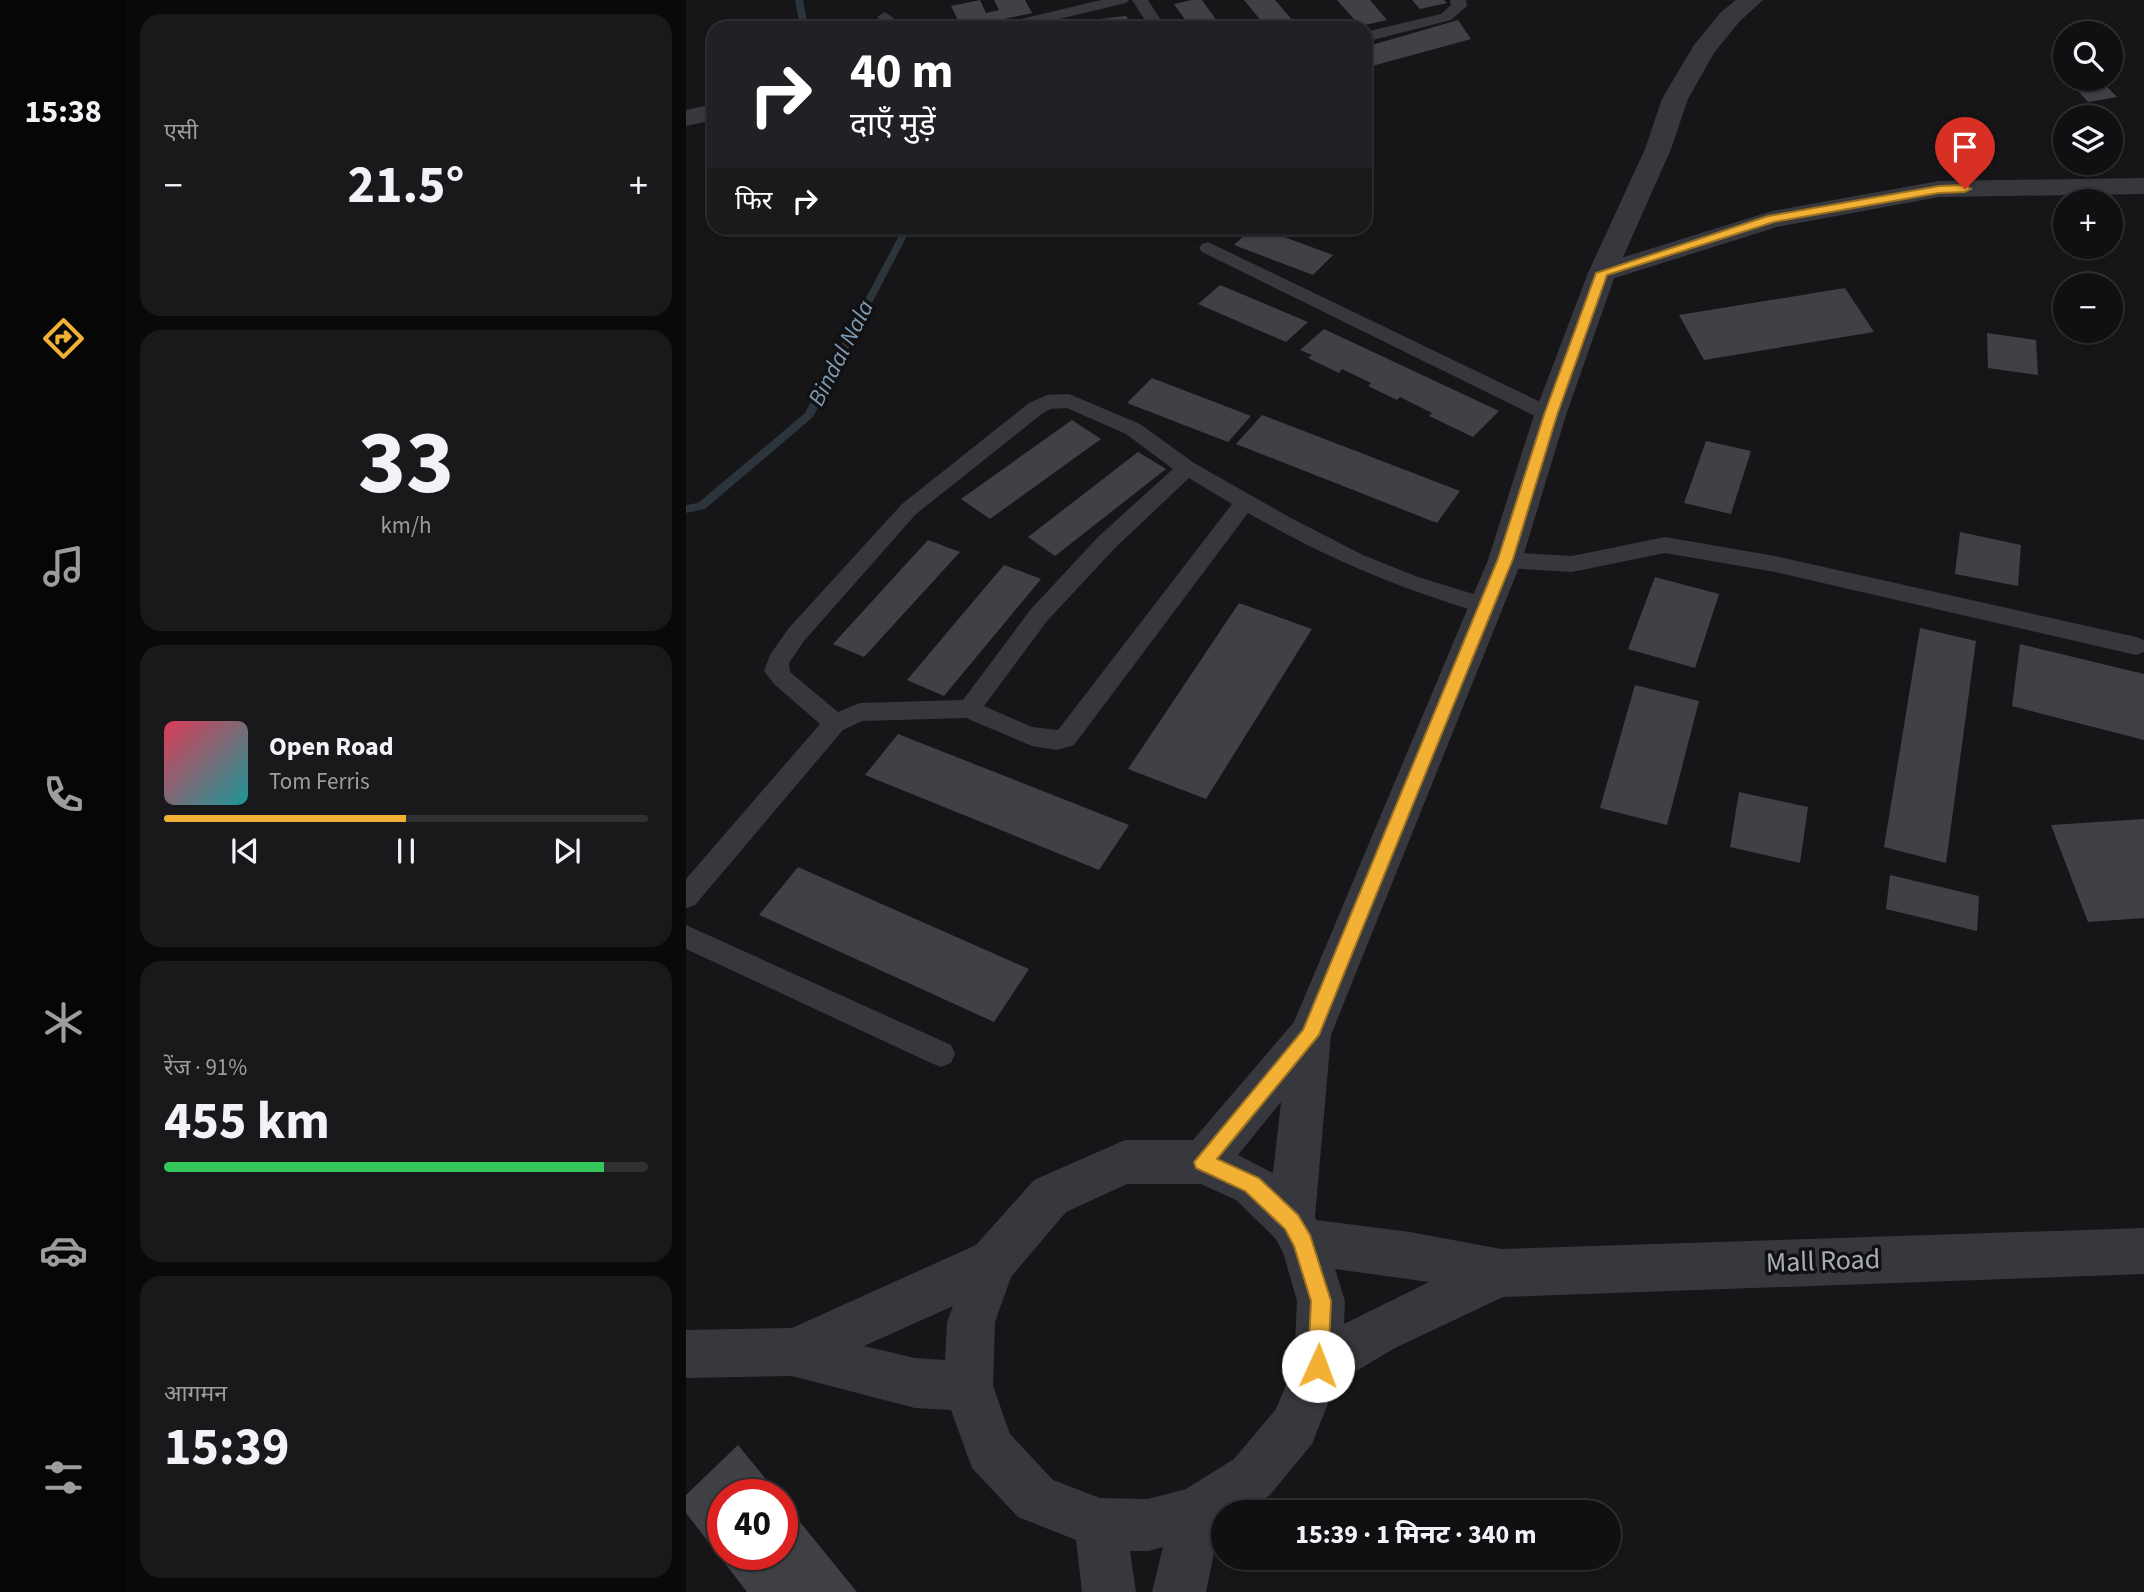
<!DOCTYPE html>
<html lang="hi">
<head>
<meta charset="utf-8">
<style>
	body { margin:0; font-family:"Source Sans 3","Noto Sans Devanagari",sans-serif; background:#19191b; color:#f1f3f6; height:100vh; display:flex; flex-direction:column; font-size:26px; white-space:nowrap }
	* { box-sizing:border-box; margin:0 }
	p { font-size:23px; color:#9c9d9f }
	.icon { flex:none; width:38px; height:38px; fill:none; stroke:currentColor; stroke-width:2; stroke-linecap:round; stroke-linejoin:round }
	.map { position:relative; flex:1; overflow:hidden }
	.details { display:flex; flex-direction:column; gap:14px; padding:14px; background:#09090a; width:560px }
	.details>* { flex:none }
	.banner { position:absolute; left:21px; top:21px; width:665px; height:214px; border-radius:21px; box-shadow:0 2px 5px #0004,0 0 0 2px #303032; background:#202124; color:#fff; overflow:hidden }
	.controls { position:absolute; left:1367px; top:21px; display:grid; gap:14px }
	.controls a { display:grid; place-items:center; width:70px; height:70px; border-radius:50%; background:#101012; box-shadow:0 2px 5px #0004,0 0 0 2px #303032; font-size:35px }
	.speed { position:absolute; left:21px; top:1479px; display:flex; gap:14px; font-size:35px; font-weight:700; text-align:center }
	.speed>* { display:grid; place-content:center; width:91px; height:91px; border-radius:50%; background:#101012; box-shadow:0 2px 5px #0004,0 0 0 2px #303032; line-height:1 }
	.speed .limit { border:10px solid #d22; background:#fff; color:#111 }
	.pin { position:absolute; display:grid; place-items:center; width:60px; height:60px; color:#fff; margin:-72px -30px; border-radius:50% 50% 50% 0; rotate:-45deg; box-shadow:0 0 7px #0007 }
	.pin .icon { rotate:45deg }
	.me { position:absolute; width:77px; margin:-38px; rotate:2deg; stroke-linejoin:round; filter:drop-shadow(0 0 5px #0008) }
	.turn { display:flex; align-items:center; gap:24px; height:147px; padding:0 28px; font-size:32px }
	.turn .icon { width:91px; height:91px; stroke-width:2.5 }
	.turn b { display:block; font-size:49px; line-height:60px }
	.then { display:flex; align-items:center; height:66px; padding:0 28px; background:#0003; gap:14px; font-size:26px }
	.big { font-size:52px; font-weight:700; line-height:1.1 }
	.details .widget { flex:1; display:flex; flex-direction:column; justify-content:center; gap:10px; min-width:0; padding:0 24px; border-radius:21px; background:#19191b }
	.details .dial { align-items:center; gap:0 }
	.dial b { font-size:91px; line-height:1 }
	.song { display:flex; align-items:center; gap:21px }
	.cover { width:84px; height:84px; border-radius:10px; background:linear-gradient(135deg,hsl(350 70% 55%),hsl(180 70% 35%)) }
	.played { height:7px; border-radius:4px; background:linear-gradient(90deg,#f2b134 50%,#303032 50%) }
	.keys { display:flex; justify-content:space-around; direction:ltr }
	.heat { display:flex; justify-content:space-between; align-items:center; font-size:38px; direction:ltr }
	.charge { height:10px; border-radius:5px; background:linear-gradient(90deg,#34c759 91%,#303032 0) }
	.trip { position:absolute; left:525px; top:1500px; width:410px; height:70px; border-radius:35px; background:#101012; box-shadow:0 2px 5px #0004,0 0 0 2px #303032; font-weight:700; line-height:70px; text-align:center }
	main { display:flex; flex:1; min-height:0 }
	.tab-bar { display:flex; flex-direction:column; width:126px; justify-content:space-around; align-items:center; background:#060607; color:#9c9d9f }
	.tab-bar .icon { width:49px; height:49px }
	.tab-bar .on { color:#f2b134 }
	.tab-bar b { font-size:32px; color:#f1f3f6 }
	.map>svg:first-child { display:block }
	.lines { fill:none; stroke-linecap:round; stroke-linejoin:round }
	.stream { fill:#2c353c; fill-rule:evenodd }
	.building { fill:#404145 }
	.service { fill:#37383d; fill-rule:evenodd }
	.minor { fill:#37383d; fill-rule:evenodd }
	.tertiary { fill:#37383d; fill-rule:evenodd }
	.route { fill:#f2b134; stroke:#9d7322; stroke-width:2 }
	.labels { text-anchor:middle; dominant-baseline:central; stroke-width:7; stroke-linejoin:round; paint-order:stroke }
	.water-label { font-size:24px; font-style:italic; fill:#7f9bb3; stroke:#111113 }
	.near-street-label { font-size:28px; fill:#a8adb8; stroke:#111113 }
</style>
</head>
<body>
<main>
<nav class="tab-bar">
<b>15:38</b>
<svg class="icon on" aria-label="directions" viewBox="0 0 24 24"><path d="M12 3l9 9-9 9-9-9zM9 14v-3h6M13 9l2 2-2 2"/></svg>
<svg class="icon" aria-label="music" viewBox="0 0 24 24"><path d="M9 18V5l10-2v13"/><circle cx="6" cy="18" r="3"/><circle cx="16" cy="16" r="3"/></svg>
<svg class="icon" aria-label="phone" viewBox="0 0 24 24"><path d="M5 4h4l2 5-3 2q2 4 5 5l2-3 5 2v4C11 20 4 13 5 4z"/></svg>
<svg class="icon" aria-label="climate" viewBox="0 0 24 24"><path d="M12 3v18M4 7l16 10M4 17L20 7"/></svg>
<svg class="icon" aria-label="car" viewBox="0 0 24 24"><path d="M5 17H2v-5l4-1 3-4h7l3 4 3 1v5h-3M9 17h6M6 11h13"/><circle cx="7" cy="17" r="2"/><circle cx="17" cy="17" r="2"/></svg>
<svg class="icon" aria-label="filters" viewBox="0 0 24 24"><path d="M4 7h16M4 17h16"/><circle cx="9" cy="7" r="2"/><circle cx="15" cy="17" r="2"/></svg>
</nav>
<section class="details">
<div class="widget"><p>एसी</p>
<div class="heat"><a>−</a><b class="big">21.5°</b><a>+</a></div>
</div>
<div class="widget dial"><b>33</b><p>km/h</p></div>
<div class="widget">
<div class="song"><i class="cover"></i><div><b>Open Road</b><p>Tom Ferris</p></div></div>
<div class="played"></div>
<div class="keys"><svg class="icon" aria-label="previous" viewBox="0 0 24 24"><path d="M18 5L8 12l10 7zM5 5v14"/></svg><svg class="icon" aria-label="pause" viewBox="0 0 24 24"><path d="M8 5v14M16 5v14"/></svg><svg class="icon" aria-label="next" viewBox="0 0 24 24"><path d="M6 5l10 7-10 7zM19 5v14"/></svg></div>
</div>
<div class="widget"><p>रेंज · 91%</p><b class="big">455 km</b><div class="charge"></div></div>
<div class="widget"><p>आगमन</p><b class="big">15:39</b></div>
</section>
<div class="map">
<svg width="1458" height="1592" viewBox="0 0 1458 1592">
	<rect width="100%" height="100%" fill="#161618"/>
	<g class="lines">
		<!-- stream -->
		<path class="stream" d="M109 0H117L122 28H114Z
			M217 228H225L127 417 19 509 0 513V505L12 503 119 413Z"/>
	</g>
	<!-- building -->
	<path class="building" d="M294 0 300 13 313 10 308 0H339L346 13 276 28 265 6Z
		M506 0H516L536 28H505L488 4Z
		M558 0H589L613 28H581Z
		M651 0H684L701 20 674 26Z
		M726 0H758L761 3 734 9Z
		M440 16 448 28H420L413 19Z
		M772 20 785 39 679 68V47Z
		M1381 79H1413L1431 97 1402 102Z
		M566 228H574L647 255 627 275 548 245Z
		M534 285 622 322 600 342 512 304Z
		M1159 288 1188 332 1018 360 993 315Z
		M638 329 813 411 787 437 743 416 746 413 714 397 711 400 682 386 685 383 656 369 653 373 622 358 626 355 614 350Z
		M1301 333 1350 340 1352 375 1302 368Z
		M466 378 565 416 542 442 441 403Z
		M576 415 774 491 751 523 550 444Z
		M386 420 415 439 304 519 275 499Z
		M1020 441 1065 451 1045 514 998 503Z
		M452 452 480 469 369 556 342 537Z
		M1274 532 1335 545 1332 586 1269 574Z
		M242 540 274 552 178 657 147 644Z
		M318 565 355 579 258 696 221 680Z
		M969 577 1033 594 1009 668 942 649Z
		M553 603 626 629 520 799 442 769Z
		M1234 628 1290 641 1260 863 1198 847Z
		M1334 644 1458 674V740L1326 706Z
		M949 685 1013 701 981 825 914 808Z
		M212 734 443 825 413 870 179 775Z
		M1053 792 1122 807 1114 863 1044 847Z
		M1458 819V918L1402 922 1365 825Z
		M112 867 343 969 308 1022 73 915Z
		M1204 875 1293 896 1291 931 1200 909Z
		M52 1445 92 1494H37V1554H96V1500L171 1592H61L0 1513V1495Z"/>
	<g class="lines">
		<!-- service -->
		<path class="service" d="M415 0H443L440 3 336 28H308L310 25Z
			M446 0H462L480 28H464Z
			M764 0H780L781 6 765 20 679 42V32L755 14 765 5Z
			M199 12 221 28H203L191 17Z
			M522 242 871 410 874 415 871 420H857L516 252 513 248 516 244Z
			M383 394 454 424 508 463 603 517 677 555 732 577 807 600 810 606 807 612 799 614C711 588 642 559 562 513L388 745 371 750 346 746 280 718 176 721 157 730 9 905 0 908V879L134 724 88 684 78 671 84 655 102 629 216 504 343 403 361 395ZM381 408 440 434 487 469 413 536 345 609 277 700 174 703 152 712 104 672 103 663 118 641 230 514 357 413 365 409ZM503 478 546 504 372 730 346 727 298 706 361 621 429 548Z
			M979 537 1089 556 1450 637 1458 640V652L1450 655 1089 572 979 553 886 572 819 568 811 566 808 560 811 554 819 552 886 556Z
			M0 925 265 1045 269 1054 265 1063 255 1067 245 1063 0 949Z"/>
		<!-- minor -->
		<path class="minor" d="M28 104V120L0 126V110Z
			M1458 178V194L1253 197 1091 227 916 282 906 279 902 273 906 267 1086 211 1253 181Z"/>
		<!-- tertiary -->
		<path class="tertiary" d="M1050 0H1077L1053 22 1028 53 1002 99 985 149 930 273 880 415 836 560 645 1035 629 1217 630 1220 724 1232 815 1249 1458 1228V1274L817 1297 709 1348 650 1383 626 1444 584 1495 558 1512H537V1525L533 1528 520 1592H466L477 1547 462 1551H444L450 1592H396L390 1540 332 1517 286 1468 265 1410 229 1408 106 1376 0 1378V1330L106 1328 290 1245 348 1180 439 1140H507L608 1022 802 560 848 415 902 273 959 149 976 99 1008 45 1035 12ZM595 1102 587 1173 552 1155ZM441 1184H515L550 1200 589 1238 597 1252 611 1301 608 1366 590 1409 548 1459 500 1489 462 1499 414 1498 367 1480 324 1434 307 1386 309 1322 325 1277 380 1212ZM649 1269 743 1282 658 1324 659 1301ZM267 1306 261 1322 259 1360 229 1358 178 1346Z"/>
	</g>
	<!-- route -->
	<path class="route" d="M1253 186 1279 185 1285 189 1279 192 1253 193 1088 222 921 275 871 415 827 559 633 1035 531 1159 573 1178 612 1215 624 1235 645 1301 642 1366 639 1374 632 1377 625 1374 622 1366 625 1301 608 1246 599 1229 559 1191 510 1168 508 1162 617 1030 812 559 858 415 910 273 1082 216Z"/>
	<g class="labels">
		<!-- water labels -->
		<g class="water-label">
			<text transform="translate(155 353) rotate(-63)">Bindal Nala</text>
		</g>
		<!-- near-street labels -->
		<g class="near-street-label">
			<text transform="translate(1137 1261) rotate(-2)">Mall Road</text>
		</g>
	</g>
</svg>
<div class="controls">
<a><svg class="icon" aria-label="search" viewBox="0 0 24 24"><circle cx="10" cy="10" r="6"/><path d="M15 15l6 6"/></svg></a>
<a><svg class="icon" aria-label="layers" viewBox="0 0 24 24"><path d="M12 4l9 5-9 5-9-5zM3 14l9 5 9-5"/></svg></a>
<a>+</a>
<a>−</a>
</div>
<div class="speed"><div class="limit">40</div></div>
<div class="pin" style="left:1279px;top:189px;background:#d93025"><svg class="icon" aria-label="arrive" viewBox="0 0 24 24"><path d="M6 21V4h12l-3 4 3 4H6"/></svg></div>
<svg class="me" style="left:632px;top:1366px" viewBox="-20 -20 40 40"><circle r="19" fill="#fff"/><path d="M0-13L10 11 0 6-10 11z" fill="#f2b134"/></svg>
<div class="trip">15:39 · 1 मिनट · 340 m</div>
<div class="banner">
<div class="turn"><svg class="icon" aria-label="right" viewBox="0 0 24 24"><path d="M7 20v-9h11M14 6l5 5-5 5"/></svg><div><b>40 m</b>दाएँ मुड़ें</div></div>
<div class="then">फिर<svg class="icon" aria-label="right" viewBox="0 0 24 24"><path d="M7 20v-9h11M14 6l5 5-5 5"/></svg></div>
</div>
</div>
</main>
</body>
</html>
